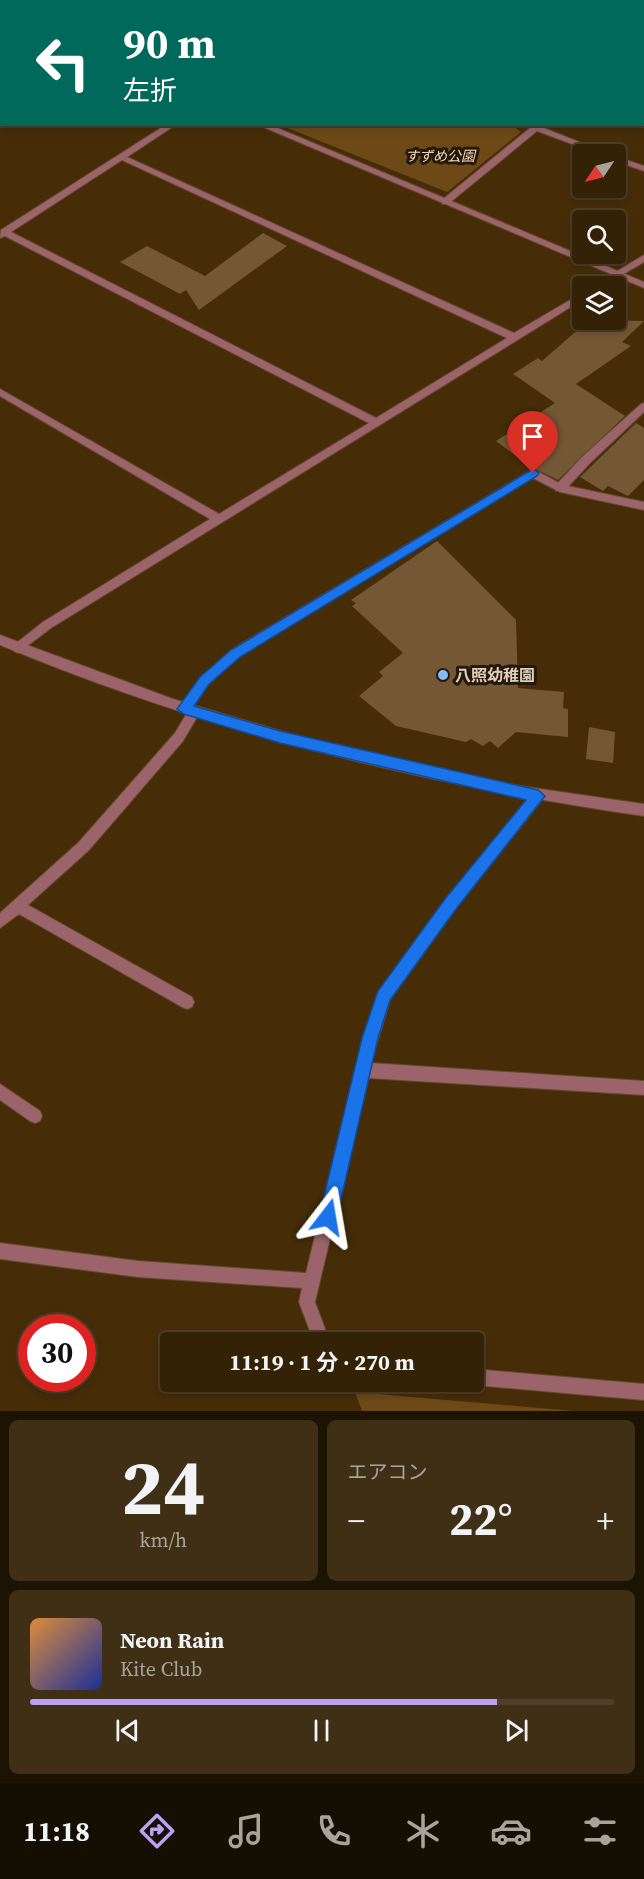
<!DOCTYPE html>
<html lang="ja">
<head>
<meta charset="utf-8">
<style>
	body { margin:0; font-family:"Source Serif 4","Noto Sans JP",serif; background:#3f2f14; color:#f1f3f6; height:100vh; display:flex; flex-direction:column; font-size:22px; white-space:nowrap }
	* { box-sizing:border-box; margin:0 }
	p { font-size:20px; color:#a9a49b }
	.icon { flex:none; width:33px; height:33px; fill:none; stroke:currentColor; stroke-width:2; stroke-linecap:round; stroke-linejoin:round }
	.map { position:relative; height:1411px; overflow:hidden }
	.drawer { display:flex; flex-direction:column; gap:9px; padding:9px; background:#1d1303; flex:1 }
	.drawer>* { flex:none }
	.top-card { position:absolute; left:0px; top:0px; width:645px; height:126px; box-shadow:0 3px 9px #0003,0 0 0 2px #4e3f28; background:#00695c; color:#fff; overflow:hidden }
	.needle { width:39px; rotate:235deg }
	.fabs { position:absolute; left:572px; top:144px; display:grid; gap:12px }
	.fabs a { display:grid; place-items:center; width:54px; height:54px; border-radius:6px; background:#342206; box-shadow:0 3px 9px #0003,0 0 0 2px #4e3f28; font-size:30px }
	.speed { position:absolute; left:18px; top:1314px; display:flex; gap:12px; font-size:30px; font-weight:700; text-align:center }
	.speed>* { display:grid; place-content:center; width:78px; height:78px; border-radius:50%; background:#342206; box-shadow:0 3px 9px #0003,0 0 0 2px #4e3f28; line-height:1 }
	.speed .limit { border:9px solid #d22; background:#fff; color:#111 }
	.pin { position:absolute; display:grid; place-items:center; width:51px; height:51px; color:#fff; margin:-62px -26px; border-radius:50% 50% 50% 0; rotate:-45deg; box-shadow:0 0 6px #0007 }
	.pin .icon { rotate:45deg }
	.me { position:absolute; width:66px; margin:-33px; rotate:14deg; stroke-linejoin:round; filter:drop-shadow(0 0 4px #0008) }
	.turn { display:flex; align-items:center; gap:21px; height:126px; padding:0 24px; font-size:27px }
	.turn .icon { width:78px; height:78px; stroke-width:2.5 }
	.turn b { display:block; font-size:42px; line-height:51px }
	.big { font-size:45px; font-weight:700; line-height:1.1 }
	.drawer .tile { flex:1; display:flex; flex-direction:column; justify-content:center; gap:9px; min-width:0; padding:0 21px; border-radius:9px; background:#3f2f14 }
	.drawer .dial { align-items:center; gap:0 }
	.dial b { font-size:78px; line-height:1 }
	.song { display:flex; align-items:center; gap:18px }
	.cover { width:72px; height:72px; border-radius:9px; background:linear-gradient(135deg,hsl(30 70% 55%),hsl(230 70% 35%)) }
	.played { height:6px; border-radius:3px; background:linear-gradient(90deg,#bca0f2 80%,#4e3f28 80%) }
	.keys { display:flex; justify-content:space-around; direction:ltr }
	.heat { display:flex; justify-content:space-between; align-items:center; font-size:33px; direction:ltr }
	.drawer .tiles { flex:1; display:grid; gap:9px; grid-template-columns:1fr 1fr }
	.tile:last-child { grid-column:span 2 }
	.trip { position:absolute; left:160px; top:1332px; width:324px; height:60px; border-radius:6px; background:#342206; box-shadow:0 3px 9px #0003,0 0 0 2px #4e3f28; font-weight:700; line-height:60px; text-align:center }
	.menu { display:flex; height:96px; justify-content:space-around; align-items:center; background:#150e02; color:#a9a49b }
	.menu .icon { width:42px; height:42px }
	.menu .active { color:#bca0f2 }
	.menu b { font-size:27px; color:#f1f3f6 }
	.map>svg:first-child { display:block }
	.green { fill:#6d4918 }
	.building { fill:#745735 }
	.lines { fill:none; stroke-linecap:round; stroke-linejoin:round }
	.service-casing { stroke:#624a29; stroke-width:2 }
	.minor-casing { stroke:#624a29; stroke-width:2 }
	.tertiary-casing { stroke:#624a29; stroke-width:2 }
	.service { fill:#9b646b; fill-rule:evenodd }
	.minor { fill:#9b646b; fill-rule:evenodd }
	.tertiary { fill:#9b646b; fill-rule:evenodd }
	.route { fill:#1a73e8; stroke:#114b97; stroke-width:1.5 }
	.poi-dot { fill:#82bcfa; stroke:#24180a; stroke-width:2 }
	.labels { text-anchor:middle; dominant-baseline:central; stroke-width:6; stroke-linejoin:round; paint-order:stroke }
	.far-park-label { font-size:14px; font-style:italic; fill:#f6dbbb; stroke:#24180a }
	.poi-label { font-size:16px; font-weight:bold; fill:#dfcfbd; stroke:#24180a; text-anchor:start }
</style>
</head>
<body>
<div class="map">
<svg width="644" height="1411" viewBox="0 0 644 1411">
	<rect width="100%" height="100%" fill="#462d08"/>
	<!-- green -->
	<path class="green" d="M512 125 521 132 447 192 280 125Z
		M355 1392 574 1411H362Z"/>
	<!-- building -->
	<path class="building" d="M263 233 287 246 199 310 186 290 180 294 120 262 147 246 205 276Z
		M589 320 644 321 622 342 631 346 576 384 625 416 558 480 531 467 496 441 555 403 513 374 538 358 542 361Z
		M636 423 644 428V480L628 496 608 486 603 491 580 477Z
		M437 541 516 620 518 688 564 692 563 708 568 709V737L516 732 498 748 490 741 483 746 471 739 466 742 396 726 359 696 383 676 379 672 403 653 352 606 356 603 351 600Z
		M589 727 615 732 613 763 586 759Z"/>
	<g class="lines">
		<!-- service casing -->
		<g class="service-casing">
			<path id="service" d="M644 403V412L590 463 564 491H556L555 488 556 485 582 457 641 404Z"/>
		</g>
		<!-- minor casing -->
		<g class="minor-casing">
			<path id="minor" d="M5 0H12L4 2Z
				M364 0H372L363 2Z
				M444 0H452L454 2H445Z
				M167 124H177L127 157 514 333 582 293V300L51 628 18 653 14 651 12 648 14 645 43 622 210 519 0 396V389L219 514 369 423 5 236 0 238 1 230ZM122 160 507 338 376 418 11 232Z
				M522 124H534L609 154H599L537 131 448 204H442V200L530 128Z
				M615 156 644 166V171L615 161Z
				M644 255V262L603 286H592Z
				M533 469 563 485 644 502V510L560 492 533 478 239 656 209 684 192 708H198L200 712 183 741 89 850 28 905 192 997 194 1002 192 1007 187 1009 182 1007 19 914 0 928V913L79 842 175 733 187 713 180 712 178 709 180 706 201 678 231 650Z
				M538 791 542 792 544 796 542 800 456 908 390 1000 371 1063 644 1081V1095L368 1078 315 1302 330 1342H314L299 1302 302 1288 138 1277 0 1259V1243L138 1261 306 1273 363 1038 379 991 446 900 534 792Z
				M0 1084 40 1111 42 1116 40 1121 35 1123 30 1121 0 1100Z
				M474 1369 644 1384V1400L474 1385 467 1382H474Z"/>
		</g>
		<!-- tertiary casing -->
		<g class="tertiary-casing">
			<path id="tertiary" d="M167 0H175L166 2Z
				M0 12H2V17H0Z
				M0 92H2L0 97Z
				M256 124H268L644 282V288Z
				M0 635 173 699 304 738 439 770 507 784 644 804V816C423 785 206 731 0 645Z"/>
		</g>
		<!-- service -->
		<use href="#service" class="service"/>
		<!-- minor -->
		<use href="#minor" class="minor"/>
		<!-- tertiary -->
		<use href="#tertiary" class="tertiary"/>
	</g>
	<!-- route -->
	<path class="route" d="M533 469 539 473 537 476 240 657 209 684 194 706 280 731 538 790 545 796 456 909 390 1000 378 1038 337 1217 334 1224 328 1226 321 1224 319 1217 362 1038 378 991 445 899 526 800 280 743 184 714 177 709 200 677 231 650Z"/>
	<!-- markers -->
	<circle class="poi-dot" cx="443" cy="675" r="6"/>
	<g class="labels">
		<!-- far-park labels -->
		<g class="far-park-label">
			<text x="440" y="156">すずめ公園</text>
		</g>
		<!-- poi labels -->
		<g class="poi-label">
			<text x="455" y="675">八照幼稚園</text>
		</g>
	</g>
</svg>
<div class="fabs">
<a><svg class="needle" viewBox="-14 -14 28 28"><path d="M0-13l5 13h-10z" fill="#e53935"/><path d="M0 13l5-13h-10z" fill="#a9a49b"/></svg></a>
<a><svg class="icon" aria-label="search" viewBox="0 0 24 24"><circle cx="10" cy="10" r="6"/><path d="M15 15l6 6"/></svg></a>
<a><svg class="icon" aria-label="layers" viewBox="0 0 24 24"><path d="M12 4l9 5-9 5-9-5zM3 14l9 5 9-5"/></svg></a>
</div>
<div class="speed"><div class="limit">30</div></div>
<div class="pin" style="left:533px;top:473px;background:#d93025"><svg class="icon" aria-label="arrive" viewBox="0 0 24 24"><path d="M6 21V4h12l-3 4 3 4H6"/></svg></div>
<svg class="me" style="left:328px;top:1217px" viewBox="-20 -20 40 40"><path d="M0-17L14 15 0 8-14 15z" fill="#1a73e8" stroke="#fff" stroke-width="4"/></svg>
<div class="trip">11:19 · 1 分 · 270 m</div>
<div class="top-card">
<div class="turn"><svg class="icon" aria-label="left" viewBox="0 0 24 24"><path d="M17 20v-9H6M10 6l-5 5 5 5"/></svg><div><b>90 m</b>左折</div></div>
</div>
</div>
<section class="drawer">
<div class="tiles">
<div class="tile dial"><b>24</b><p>km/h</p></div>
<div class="tile"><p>エアコン</p>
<div class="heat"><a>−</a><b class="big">22°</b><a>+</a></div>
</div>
<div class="tile">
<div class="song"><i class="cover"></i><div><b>Neon Rain</b><p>Kite Club</p></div></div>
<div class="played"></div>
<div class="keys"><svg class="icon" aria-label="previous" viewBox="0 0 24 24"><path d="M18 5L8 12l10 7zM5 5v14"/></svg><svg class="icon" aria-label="pause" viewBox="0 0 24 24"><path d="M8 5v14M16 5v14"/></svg><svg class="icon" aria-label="next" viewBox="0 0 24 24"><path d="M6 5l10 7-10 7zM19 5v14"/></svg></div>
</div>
</div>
</section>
<nav class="menu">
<b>11:18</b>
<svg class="icon active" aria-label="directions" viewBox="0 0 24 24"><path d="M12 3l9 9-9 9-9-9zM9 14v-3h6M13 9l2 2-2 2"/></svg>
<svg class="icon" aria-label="music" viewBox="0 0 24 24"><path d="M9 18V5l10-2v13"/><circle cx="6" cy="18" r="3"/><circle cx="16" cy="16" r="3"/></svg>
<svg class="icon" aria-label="phone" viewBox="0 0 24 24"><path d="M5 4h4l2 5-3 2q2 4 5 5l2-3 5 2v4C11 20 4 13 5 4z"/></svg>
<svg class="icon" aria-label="climate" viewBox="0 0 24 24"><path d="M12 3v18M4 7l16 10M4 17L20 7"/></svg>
<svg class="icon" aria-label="car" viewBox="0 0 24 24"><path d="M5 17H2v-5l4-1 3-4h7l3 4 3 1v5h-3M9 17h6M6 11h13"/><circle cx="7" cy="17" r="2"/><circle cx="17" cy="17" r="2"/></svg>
<svg class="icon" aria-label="filters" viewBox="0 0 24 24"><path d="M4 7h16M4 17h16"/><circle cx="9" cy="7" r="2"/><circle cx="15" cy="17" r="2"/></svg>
</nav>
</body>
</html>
